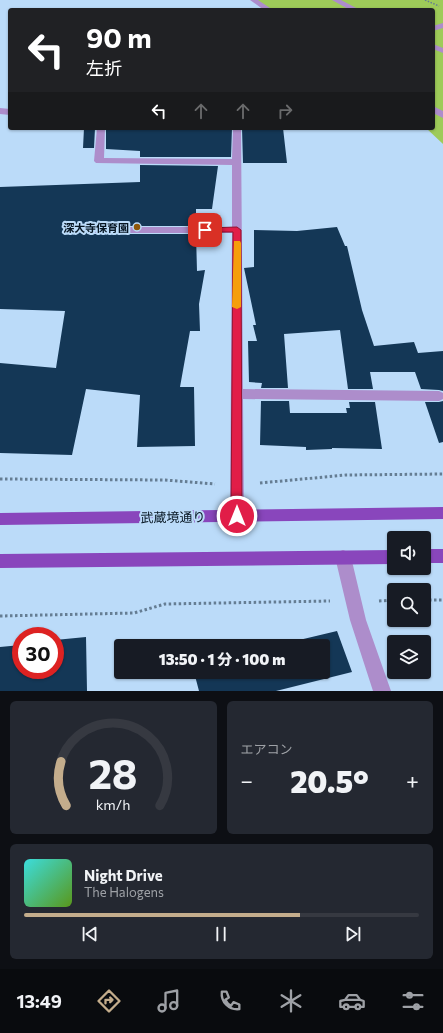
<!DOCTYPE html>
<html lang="ja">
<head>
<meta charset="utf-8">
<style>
	body { margin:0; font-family:Commissioner,"Noto Sans JP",sans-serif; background:#242831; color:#f1f3f6; height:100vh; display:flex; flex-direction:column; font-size:15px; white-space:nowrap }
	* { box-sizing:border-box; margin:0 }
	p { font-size:13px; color:#9ea1a6 }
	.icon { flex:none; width:22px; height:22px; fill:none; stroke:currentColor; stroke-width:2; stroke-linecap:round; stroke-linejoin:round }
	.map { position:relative; height:691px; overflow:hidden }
	.drawer { display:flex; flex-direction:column; gap:10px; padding:10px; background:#0d0f14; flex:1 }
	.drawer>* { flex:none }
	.guide { position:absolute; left:8px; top:8px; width:427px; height:122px; border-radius:4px; box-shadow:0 1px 3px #0004; background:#202124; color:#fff; overflow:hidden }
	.tools { position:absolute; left:387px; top:531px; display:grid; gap:8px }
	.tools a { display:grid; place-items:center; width:44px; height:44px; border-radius:4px; background:#171b24; box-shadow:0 1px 3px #0004; font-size:20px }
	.speed { position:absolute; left:12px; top:627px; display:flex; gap:8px; font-size:20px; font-weight:700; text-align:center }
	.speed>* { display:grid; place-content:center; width:52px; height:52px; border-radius:50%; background:#171b24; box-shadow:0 1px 3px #0004; line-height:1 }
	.speed .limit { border:6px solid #d22; background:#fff; color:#111 }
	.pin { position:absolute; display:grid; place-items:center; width:34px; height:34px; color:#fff; margin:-17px; border-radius:8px; box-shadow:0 2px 6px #0006 }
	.me { position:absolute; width:44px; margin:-22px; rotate:0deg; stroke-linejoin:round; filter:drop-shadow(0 0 3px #0008) }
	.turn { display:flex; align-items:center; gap:14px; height:84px; padding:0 12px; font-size:18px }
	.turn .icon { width:52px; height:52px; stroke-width:2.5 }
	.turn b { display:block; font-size:28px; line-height:34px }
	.lanes { display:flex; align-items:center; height:38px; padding:0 12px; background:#0003; justify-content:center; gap:20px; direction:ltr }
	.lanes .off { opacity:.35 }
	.big { font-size:30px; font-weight:800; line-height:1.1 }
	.drawer .card { flex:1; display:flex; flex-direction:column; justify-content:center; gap:6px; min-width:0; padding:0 14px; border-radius:6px; background:#242831 }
	.drawer .dial { align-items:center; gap:0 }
	.dial svg { height:104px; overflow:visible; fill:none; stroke:#363941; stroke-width:7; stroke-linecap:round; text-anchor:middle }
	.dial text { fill:#f1f3f6; stroke:none }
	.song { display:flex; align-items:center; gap:12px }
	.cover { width:48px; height:48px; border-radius:6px; background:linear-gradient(135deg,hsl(180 70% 55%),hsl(90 70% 35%)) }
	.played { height:4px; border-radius:2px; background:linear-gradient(90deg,#c4ad8c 70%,#363941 70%) }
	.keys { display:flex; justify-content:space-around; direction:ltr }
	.heat { display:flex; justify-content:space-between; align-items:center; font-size:22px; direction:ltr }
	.drawer .tiles { flex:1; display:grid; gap:10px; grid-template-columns:1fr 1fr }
	.card:last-child { grid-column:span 2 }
	.trip { position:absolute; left:114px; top:639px; width:216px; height:40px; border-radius:4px; background:#171b24; box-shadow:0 1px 3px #0004; font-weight:800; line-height:40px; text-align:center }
	.tab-bar { display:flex; height:64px; justify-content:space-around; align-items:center; background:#090b0e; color:#9ea1a6 }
	.tab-bar .icon { width:28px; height:28px }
	.tab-bar .current { color:#c4ad8c }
	.tab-bar b { font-size:18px; color:#f1f3f6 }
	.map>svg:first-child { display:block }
	.green { fill:#9ecb59 }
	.building { fill:#143756 }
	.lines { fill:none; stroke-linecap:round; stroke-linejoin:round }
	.path-far1 { stroke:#657d93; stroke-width:1.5; stroke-dasharray:1.5 1.5; stroke-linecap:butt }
	.path { stroke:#657d93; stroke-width:3; stroke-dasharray:2.5 2.5; stroke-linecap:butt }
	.minor { fill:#ad8dcb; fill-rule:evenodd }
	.major { fill:#8946bc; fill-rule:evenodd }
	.route { fill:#e11d48; stroke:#92132f }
	.slow { fill:#f59e0b }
	.poi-dot { fill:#8d570a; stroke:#bbdbf9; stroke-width:1.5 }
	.labels { text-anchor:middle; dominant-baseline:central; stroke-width:4; stroke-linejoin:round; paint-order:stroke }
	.poi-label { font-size:11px; font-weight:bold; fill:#071623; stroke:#bbdbf9; text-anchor:end }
	.near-street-label { font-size:13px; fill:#071623; stroke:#bbdbf9 }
</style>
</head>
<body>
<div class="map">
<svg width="443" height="691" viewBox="0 0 443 691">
	<rect width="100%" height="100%" fill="#bbdbf9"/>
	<!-- green -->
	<path class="green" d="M254 0H443V144L426 128H433V10H266Z"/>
	<!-- building -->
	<path class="building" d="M84 128H95L94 148H83Z
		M106 128H232L231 157H140V151L106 149Z
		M242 128H283L287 163H243Z
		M140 165 218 166 212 209H196V226H93L87 229 93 234H196L197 271 205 270 199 304 200 331H190L180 387H194L195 446 137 447 140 395 86 389 72 455 0 453V363L56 368 65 311 0 309V187L140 182Z
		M337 227 345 246H347L362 310 374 346 414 342 418 353 443 351V391L439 390 421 389 415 372H370L373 389H348L340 330 284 334 288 388H261L262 383 249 382 248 341H257L253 325H256L244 268 254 267V230L297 231Z
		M261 401H289L290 413H347L346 408H350L349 402H375L382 449 332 448V449L306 450V447L260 445Z
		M443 401V442L439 443 425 402H439Z
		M337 631 352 672 276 691H199L194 672H323V646H274Z
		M86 637 87 691H0V647L21 645V670H55V640Z"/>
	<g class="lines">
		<!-- path-far1 -->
		<path class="path-far1" d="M425 0 439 6"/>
		<!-- path -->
		<path class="path" d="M0 479 165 480 215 484
			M260 483 346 475 443 474
			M424 600H443
			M379 601 394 600
			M0 616 134 613 165 604 330 601"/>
		<!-- minor -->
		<path class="minor" d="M250 0H258L273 10H264Z
			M332 0H341L360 10H350Z
			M443 23V28L433 31V26Z
			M433 44 443 48V53L433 49Z
			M433 106 443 111V118L433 113Z
			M0 108 10 109V115L0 114Z
			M97 128H105L104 158 232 159 233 128H241L243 389 439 391 443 393V399L439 401 243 399 244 515 242 519 237 521 232 519 230 515 232 233H93L88 230 93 227H232V165L96 163 94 161Z
			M343 550 348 552 351 557 366 620 391 691H373L350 620 335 557 338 552Z"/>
		<!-- major -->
		<path class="major" d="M443 507V519L0 525V513Z
			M424 549H443V563H424Z
			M394 550V564L0 568V554Z"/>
	</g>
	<!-- route -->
	<path class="route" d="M237 227 241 230 242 516 241 519 237 520 233 519 231 516 233 232H205L201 230 205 228Z"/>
	<!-- slow -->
	<path class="slow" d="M234 241H240L241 243V307L237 309 232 307Z"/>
	<!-- markers -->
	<circle class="poi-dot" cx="137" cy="227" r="4"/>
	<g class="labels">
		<!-- poi labels -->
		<g class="poi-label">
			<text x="129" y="227">深大寺保育園</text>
		</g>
		<!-- near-street labels -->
		<g class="near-street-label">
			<text transform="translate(173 517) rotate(-1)">武蔵境通り</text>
		</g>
	</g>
</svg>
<div class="tools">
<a><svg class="icon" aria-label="sound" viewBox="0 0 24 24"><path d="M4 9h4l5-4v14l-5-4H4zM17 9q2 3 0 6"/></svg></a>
<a><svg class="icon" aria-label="search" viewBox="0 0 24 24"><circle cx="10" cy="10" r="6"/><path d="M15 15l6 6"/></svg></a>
<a><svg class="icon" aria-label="layers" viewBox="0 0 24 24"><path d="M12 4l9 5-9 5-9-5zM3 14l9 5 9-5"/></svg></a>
</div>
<div class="speed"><div class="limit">30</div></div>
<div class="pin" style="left:205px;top:230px;background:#d93025"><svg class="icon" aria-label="arrive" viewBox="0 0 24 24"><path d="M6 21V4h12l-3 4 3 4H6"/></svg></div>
<svg class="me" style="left:237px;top:516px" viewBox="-20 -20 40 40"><circle r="17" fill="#e11d48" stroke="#fff" stroke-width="3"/><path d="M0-11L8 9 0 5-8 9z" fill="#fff"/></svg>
<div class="trip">13:50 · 1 分 · 100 m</div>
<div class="guide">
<div class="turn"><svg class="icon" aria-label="left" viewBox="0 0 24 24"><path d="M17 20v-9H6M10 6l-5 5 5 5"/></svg><div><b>90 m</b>左折</div></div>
<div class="lanes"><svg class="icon" aria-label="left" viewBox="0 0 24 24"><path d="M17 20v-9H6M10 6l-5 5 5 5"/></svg><svg class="icon off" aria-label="ahead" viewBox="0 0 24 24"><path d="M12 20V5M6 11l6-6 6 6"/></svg><svg class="icon off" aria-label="ahead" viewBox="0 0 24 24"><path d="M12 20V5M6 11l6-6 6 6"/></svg><svg class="icon off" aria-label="right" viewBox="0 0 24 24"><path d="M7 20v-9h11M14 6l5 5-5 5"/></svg></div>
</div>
</div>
<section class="drawer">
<div class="tiles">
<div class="card dial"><svg viewBox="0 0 100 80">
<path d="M14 69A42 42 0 1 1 86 69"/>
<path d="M14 69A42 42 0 0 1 10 35" stroke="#c4ad8c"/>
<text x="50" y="56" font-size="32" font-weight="700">28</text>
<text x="50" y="72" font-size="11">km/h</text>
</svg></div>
<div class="card"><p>エアコン</p>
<div class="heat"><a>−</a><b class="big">20.5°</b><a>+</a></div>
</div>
<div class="card">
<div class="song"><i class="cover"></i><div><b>Night Drive</b><p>The Halogens</p></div></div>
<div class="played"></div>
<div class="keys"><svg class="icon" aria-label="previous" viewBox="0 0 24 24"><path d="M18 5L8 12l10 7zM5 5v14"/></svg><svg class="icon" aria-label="pause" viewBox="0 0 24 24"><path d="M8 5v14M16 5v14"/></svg><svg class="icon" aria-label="next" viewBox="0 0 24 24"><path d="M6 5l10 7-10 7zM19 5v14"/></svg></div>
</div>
</div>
</section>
<nav class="tab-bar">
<b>13:49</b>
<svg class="icon current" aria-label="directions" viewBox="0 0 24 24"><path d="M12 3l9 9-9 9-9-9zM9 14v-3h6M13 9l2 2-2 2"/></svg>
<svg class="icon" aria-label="music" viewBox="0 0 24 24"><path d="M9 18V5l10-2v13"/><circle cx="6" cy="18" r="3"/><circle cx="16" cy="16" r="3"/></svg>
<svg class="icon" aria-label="phone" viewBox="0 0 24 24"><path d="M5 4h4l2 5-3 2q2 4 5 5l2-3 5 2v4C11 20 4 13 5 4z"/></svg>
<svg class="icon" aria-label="climate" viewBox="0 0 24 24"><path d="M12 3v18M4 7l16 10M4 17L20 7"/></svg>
<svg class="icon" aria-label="car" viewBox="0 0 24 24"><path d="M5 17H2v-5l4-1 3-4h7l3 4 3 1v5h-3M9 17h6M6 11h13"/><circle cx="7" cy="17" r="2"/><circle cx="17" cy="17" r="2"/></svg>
<svg class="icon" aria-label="filters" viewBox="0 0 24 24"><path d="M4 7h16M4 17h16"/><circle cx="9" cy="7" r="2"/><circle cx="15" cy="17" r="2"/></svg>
</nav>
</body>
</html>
